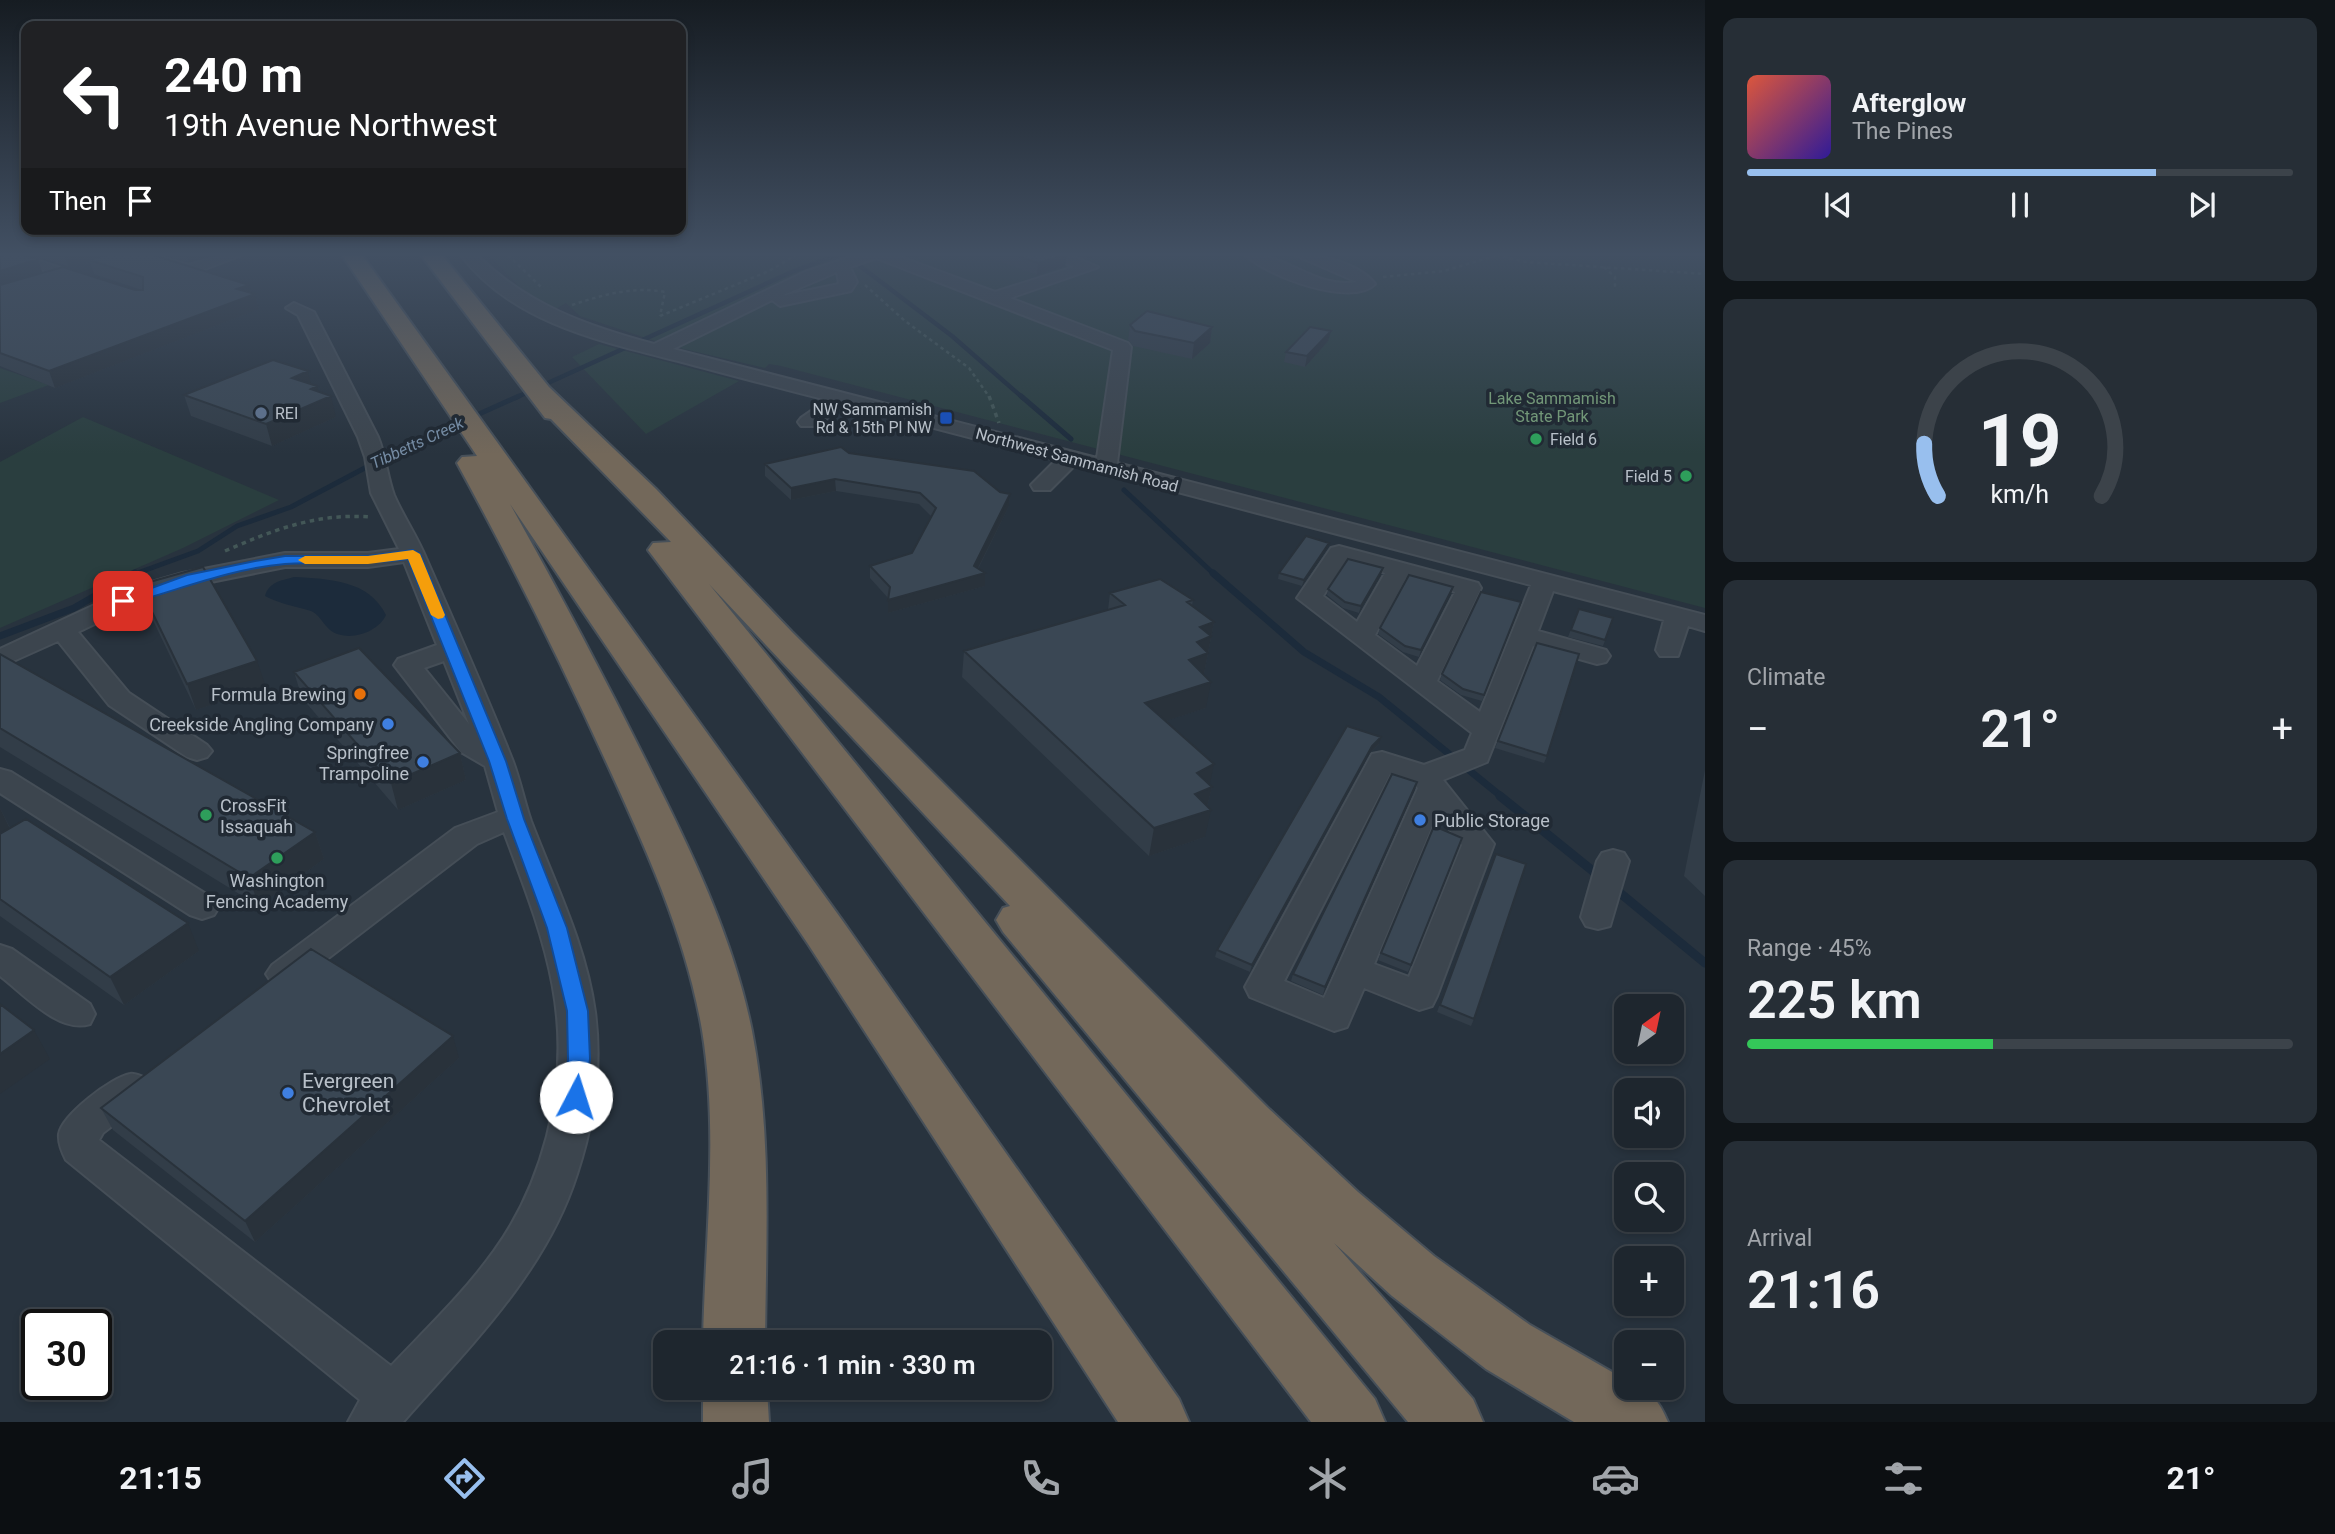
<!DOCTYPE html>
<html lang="en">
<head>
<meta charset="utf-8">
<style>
	body { margin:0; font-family:Roboto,sans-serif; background:#262e36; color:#f1f3f6; height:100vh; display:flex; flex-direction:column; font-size:26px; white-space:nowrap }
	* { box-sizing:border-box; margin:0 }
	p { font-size:23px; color:#a1a5aa }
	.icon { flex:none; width:38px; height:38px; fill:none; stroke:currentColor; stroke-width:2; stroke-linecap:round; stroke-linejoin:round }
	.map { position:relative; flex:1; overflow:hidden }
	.drawer { display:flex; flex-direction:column; gap:18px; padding:18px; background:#101519; width:630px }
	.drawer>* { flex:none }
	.top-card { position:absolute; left:21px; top:21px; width:665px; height:214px; border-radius:14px; box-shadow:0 4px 10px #0003,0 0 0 2px #3c434a; background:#202124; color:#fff; overflow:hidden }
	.needle { width:46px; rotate:33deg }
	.fabs { position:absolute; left:1614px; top:994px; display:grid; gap:14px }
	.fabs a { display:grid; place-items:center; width:70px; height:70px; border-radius:14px; background:#1e262e; box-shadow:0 4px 10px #0003,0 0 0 2px #3c434a; font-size:35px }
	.speed { position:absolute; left:21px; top:1309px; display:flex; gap:14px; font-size:35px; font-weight:700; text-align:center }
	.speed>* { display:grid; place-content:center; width:91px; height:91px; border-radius:50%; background:#1e262e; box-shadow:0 4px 10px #0003,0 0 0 2px #3c434a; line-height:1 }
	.speed .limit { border:4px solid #111; border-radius:10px; background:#fff; color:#111 }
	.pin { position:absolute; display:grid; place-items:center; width:60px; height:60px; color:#fff; margin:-30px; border-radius:14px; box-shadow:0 4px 10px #0006 }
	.me { position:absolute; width:77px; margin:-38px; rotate:5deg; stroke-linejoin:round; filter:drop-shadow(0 0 5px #0008) }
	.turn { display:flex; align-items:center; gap:24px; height:147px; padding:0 28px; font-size:32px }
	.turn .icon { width:91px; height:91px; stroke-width:2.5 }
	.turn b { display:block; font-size:49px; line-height:60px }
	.then { display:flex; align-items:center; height:66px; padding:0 28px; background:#0003; gap:14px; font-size:26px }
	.big { font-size:52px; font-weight:600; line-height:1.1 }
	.drawer .tile { flex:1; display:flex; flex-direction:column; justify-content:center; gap:10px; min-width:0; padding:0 24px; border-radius:14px; background:#262e36 }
	.drawer .dial { align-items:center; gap:0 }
	.dial svg { height:182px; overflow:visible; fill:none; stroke:#3c434a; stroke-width:7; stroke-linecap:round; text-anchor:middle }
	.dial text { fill:#f1f3f6; stroke:none }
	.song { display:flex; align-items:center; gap:21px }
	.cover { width:84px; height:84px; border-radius:10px; background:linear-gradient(135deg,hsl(10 70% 55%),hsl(250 70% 35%)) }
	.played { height:7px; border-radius:4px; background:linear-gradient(90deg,#98bfee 75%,#3c434a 75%) }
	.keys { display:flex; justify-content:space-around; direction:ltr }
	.heat { display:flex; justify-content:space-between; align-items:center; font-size:38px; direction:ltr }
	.charge { height:10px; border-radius:5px; background:linear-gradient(90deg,#34c759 45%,#3c434a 0) }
	.trip { position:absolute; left:653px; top:1330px; width:399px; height:70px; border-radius:14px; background:#1e262e; box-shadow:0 4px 10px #0003,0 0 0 2px #3c434a; font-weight:600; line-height:70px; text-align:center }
	.tab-bar { display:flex; height:112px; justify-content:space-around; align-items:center; background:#0c0f12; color:#a1a5aa }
	.tab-bar .icon { width:49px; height:49px }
	.tab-bar .active { color:#98bfee }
	.tab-bar b { font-size:32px; color:#f1f3f6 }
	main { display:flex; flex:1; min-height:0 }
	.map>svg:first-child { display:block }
	.green { fill:#2a3e3f }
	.water { fill:#1c2b3b }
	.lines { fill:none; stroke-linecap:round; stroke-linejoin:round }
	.stream-far3 { stroke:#1c2b3b; stroke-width:4.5 }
	.stream-far2 { stroke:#1c2b3b; stroke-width:5 }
	.stream-far1 { stroke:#1c2b3b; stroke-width:7 }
	.stream { stroke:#1c2b3b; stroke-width:9 }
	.minor-casing { stroke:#454e57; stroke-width:4 }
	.highway-casing { stroke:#475059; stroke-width:4 }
	.path-far1 { stroke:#435757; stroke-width:2.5; stroke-dasharray:3.5 3.5; stroke-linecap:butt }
	.path { stroke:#435757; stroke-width:3.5; stroke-dasharray:4.5 4.5; stroke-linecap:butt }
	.minor { fill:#3c454e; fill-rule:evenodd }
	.highway { fill:#73685a; fill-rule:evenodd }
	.wall { fill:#323d48 }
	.shaded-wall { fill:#29323b }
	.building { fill:#3a4754; stroke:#29323b; stroke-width:2 }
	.route { fill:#1a73e8; stroke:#114b97; stroke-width:2 }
	.slow { fill:#f59e0b }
	.service-dot { fill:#5c6f8a; stroke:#212a34; stroke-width:2.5 }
	.transit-dot { fill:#1a4fb4; stroke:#212a34; stroke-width:2.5 }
	.leisure-dot { fill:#2e9e5b; stroke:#212a34; stroke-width:2.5 }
	.food-dot { fill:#e8710a; stroke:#212a34; stroke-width:2.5 }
	.shop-dot { fill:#3f7fe0; stroke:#212a34; stroke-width:2.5 }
	.labels { text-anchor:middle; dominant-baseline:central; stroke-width:7; stroke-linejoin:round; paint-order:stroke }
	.far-park-label { font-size:16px; fill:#729778; stroke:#212a34 }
	.far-poi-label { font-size:16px; fill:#b8c0c9; stroke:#212a34; text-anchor:end }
	.far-water-label { font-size:16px; font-style:italic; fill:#758ca4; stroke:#212a34 }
	.far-street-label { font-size:16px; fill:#b8c0c9; stroke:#212a34 }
	.poi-label { font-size:18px; fill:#b8c0c9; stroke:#212a34; text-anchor:end }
	.near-poi-label { font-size:21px; fill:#b8c0c9; stroke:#212a34; text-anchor:start }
</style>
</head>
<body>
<main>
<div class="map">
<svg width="1705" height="1422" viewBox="0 0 1705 1422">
	<rect width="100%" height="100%" fill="#28333e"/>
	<!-- green -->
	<path class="green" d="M489 255H1705V608L781 366 769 364 765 368 667 345 580 316 566 303 555 309 533 301Z
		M599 344 739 381 646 434 572 357Z
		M0 368 49 385 0 403Z
		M83 417 279 500 183 548 0 628V462Z"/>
	<!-- water -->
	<path class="water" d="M294 577C329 579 369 580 386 615 378 633 347 643 330 630 323 624 319 614 311 611 295 606 280 604 265 596 269 582 280 581 294 577Z"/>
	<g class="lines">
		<!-- stream-far3 -->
		<path class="stream-far3" d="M860 266 952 336 1023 398
			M515 398 794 271 837 255"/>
		<!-- stream-far2 -->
		<path class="stream-far2" d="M1021 396 1071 439
			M1124 490 1215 575
			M132 575 198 551 237 526 291 507 395 452 519 396"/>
		<!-- stream-far1 -->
		<path class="stream-far1" d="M1213 573 1304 652 1379 697 1502 797
			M0 636 74 608 135 573"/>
		<!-- stream -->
		<path class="stream" d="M1500 796 1599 876
			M1614 888 1705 963"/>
		<!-- minor casing -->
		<g class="minor-casing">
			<path id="minor" d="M1 255H23L97 281 95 284H83Z
				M130 255H153L189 265 220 255H242L189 275Z
				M461 255H477C527 305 587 326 654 344L805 272 857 255H895L995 292 1074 267 1047 255H1069L1098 267 1010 298 1128 343 1131 347 1117 463 1705 615V631L1688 626 1678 656H1660L1656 650 1664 620 1553 591 1538 631 1606 650 1610 656 1606 662 1597 664 1533 646 1487 762 1443 780 1494 844 1437 996 1432 1006 1419 1010 1364 988 1347 1027 1334 1031 1250 997 1245 987 1372 754 1382 752 1424 765 1465 750 1472 733 1297 598 1331 548 1339 546 1478 583 1481 588 1437 681 1480 712 1531 585 1075 465 1050 490H1034L1031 485 1056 460 846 405 815 426H801L798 422 801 418 827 400C779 388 731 375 682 362 604 342 513 324 461 255ZM876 258 1113 350 1097 458 673 349 772 300 780 306 851 291 857 282 850 267ZM837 272 839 284 781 296ZM1345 562 1385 573 1357 622 1323 596ZM1406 578 1455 592 1417 666 1375 635ZM1390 774 1413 783 1418 788 1324 998 1284 981ZM1437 814 1462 845 1409 977 1374 964Z
				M1246 255C1285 252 1316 290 1357 282L1295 255C1319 253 1360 264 1375 284 1352 308 1265 275 1246 255Z
				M294 303 314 312 378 437C386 456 387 476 394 495 403 516 417 536 426 558 455 624 485 691 512 759 520 779 524 801 531 821 555 884 586 945 595 1012 602 1066 594 1123 577 1174 546 1272 470 1346 403 1422H348L360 1400 66 1160C62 1152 58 1143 59 1134 62 1115 112 1077 130 1074 135 1073 140 1076 146 1078L151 1089 146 1100 103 1133 99 1140 391 1366C426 1329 464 1293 494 1251 520 1215 536 1178 547 1136 577 1020 544 939 504 832L477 844 296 983 284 987 272 983 266 974 272 965 455 828 498 812 485 766 461 752 394 665 398 659 437 645 404 562 368 567H285L196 585 149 598 78 632 129 693 207 745 212 751 207 757 197 760 187 757 109 705 58 641 0 667V649L131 588 183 573 285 553H368L399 549 371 493 365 457 358 437 298 315 286 308ZM444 661 469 724 424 668Z
				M0 769 11 772 214 899 219 907 214 915 202 919 190 915 0 793Z
				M1613 850 1624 853 1629 861 1610 926 1598 929 1586 926 1581 917 1597 861 1602 853Z
				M0 945 12 949 90 1004 95 1014 90 1024C59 1034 24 994 0 976Z"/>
		</g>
		<!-- highway casing -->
		<g class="highway-casing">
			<path id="highway" d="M342 255H362L842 920 1179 1399 1189 1422H1118L808 944 510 504C560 593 608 684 653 775 694 857 734 941 752 1031 772 1133 766 1239 765 1342H703C705 1238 719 1134 702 1030 686 937 647 851 608 766 562 664 511 562 457 463L462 457 477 456Z
				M421 255H442L549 387 656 489 792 632 1267 1107 1358 1192 1434 1256 1530 1325 1626 1380V1388C1651 1388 1659 1401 1668 1422H1574L1486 1369 1392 1296 1334 1243 1473 1399 1483 1422H1408L1003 932 996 920 1003 908 1010 906 709 584 1375 1399 1385 1422H1311L648 550 653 543 671 542 551 419 545 418Z
				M703 1388H767L769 1422H703Z"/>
		</g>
		<!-- path-far1 -->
		<path class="path-far1" d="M508 255 541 287
			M1496 255 1526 262 1705 274
			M1604 267 1615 277V288
			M1383 277 1444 271 1498 255
			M865 285 905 321 969 368 990 398
			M572 305C602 295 633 286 665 292L660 316
			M660 316 769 271 796 255"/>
		<!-- path -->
		<path class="path" d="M989 396 999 423
			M225 551C273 530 316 513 370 517"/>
		<!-- minor -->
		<use href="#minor" class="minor"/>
		<!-- highway -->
		<use href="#highway" class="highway"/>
	</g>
	<!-- wall -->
	<path class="wall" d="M0 255 43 273 135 290H142L94 274 89 260 68 266 30 255H153L249 285 251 293 255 294 259 309 55 388 0 366Z
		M161 255H221L189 262Z
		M993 255H1067L1065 266 1037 275 993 259Z
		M1074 255H1102L1087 259Z
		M1130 325 1212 327 1210 343 1192 359 1133 346 1128 340Z
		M1331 331 1328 341 1305 367 1284 362 1286 352Z
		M311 384 319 392 336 417 272 446 191 416 184 395Z
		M849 453 1010 494 1009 506 978 569 985 573V586L888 613V598L870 578V566L912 553 931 516 919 504 836 491 791 500 765 476V464Z
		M1329 543 1327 549 1302 586 1278 579 1279 573Z
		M1381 575 1359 613 1343 608 1327 595 1328 589Z
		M139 585 266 687 196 710 148 610Z
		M1110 593 1193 600 1192 606 1214 622 1204 674 1206 708 1165 721 1212 787 1207 807 1205 837 1149 856 962 677 964 651 1108 610Z
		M1451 594 1419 657 1403 652 1378 634 1380 628Z
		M1521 602 1482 701 1461 695 1440 680 1442 674Z
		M1579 609 1613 618 1603 646 1568 637Z
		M0 654 315 832 324 859 259 906 0 747Z
		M294 672 460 753 466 780 398 810 302 698Z
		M1347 726 1379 744 1370 753 1250 972 1215 957 1217 950Z
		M1498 741 1547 756 1544 763 1495 748Z
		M1705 770V896L1684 876Z
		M1415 789 1323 995 1291 981 1293 974Z
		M0 808 10 828 199 951 124 1005 0 916Z
		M1462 838 1408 972 1378 960 1381 953Z
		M1496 854 1474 1019 1471 1026 1437 1012Z
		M459 1058 255 1242 113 1130 101 1108Z"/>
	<!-- shaded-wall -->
	<path class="shaded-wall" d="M64 255H109L68 266Z
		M187 255H221L189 262Z
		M1067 255 1065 266 1037 275 1038 263Z
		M1087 255H1102L1087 259Z
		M38 259 43 274 0 287V271Z
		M249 285 252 296 255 294 259 309 55 388 49 371Z
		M1212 327 1210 343 1192 359 1194 343Z
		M1331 331 1328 341 1305 367 1307 356Z
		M308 371 312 389 317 386 321 400 331 396 336 417 272 446 266 424 292 378Z
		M835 479 836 491 791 500V488Z
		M1010 494 1009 506 974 576 985 573V586L888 613V600L974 566Z
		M1329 543 1327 549 1302 586 1304 580Z
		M1383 568 1381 575 1359 613 1361 606Z
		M1453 587 1451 594 1419 657 1421 650Z
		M1214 622 1208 653 1203 679 1189 660 1200 627Z
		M257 661 266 687 196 710 187 684Z
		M1211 682 1206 708 1141 729 1145 703Z
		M1381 737 1379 744 1370 753 1250 972 1252 965 1372 746Z
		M460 753 466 780 398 810 391 783Z
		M1214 764 1209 788 1212 787 1206 811 1211 810 1205 837 1149 856 1154 828 1197 773Z
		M1417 782 1415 789 1323 995 1325 987Z
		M0 808 10 829 0 836Z
		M315 832 324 859 259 906 249 878Z
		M188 923 199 951 124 1005 110 977Z
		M34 1030 50 1059 0 1094V1054Z
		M453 1036 459 1058 255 1242 245 1221Z"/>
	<!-- building -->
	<path class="building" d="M0 255H23L38 259 0 271Z
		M106 255H153L249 285 237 289 255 294 49 371 0 353V285L63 267 135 290H143V277L89 260Z
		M1015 255H1066L1038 263Z
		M1147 311 1212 327 1194 343 1135 331 1130 325Z
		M1310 327 1331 331 1307 356 1286 352Z
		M273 360 308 371 292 378 317 386 311 389 331 396 266 424 184 395Z
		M841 447 849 453 974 471 1000 492 1010 494 974 566 985 573 888 600 890 587 870 566 912 553 936 508 920 493 835 479 791 488 765 464Z
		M1306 536 1329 543 1304 580 1279 573Z
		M1348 559 1383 568 1361 606 1345 602 1328 589Z
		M203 567 257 661 187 684 139 585Z
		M1409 575 1453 587 1421 650 1405 646 1380 628Z
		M1160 579 1193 600 1187 602 1214 622 1200 627 1211 636 1197 642 1208 653 1189 660 1211 682 1145 703 1214 764 1197 773 1212 787 1195 794 1211 810 1154 828 964 651 1125 605 1110 593Z
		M1481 592 1521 602 1484 695 1463 689 1442 674Z
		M1579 609 1613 618 1605 640 1571 630Z
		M1537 643 1579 654 1547 756 1498 741Z
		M359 648 460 753 391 783 294 672Z
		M0 654 315 832 249 878 0 728Z
		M1347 726 1381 737 1372 746 1252 965 1217 950Z
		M1392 774 1417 782 1325 987 1293 974Z
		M26 819 188 923 110 977 0 899V834Z
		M1434 826 1462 838 1411 965 1381 953Z
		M1496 854 1526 864 1474 1019 1440 1005Z
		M311 949 453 1036 245 1221 101 1108Z
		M0 1004 34 1030 0 1054Z"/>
	<!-- sky -->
	<linearGradient id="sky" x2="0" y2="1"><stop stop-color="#161c22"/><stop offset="0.56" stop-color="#425063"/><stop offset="1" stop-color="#425063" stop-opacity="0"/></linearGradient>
	<rect width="1705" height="454" fill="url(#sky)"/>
	<!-- route -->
	<path class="route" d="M413 550 420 554 506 761 524 819 567 928 588 1011 590 1059 584 1104 576 1107 568 1104 565 1097 568 1059 567 1011 547 928 507 819 489 761 408 559C367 565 326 561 285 564 228 569 177 591 123 605L116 601 187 575 255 561 285 556H368Z"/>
	<!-- slow -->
	<path class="slow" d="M413 550 420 554 445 615 443 618 438 619 431 615 408 559 368 564H305L298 560 305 556H368Z"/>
	<!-- markers -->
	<circle class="service-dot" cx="261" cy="413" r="7"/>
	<rect class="transit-dot" x="939" y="411" width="14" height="14" rx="3.5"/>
	<g class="leisure-dot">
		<circle cx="1536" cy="439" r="7"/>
		<circle cx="1686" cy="476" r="7"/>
		<circle cx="206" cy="815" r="7"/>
		<circle cx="277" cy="858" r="7"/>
	</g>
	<circle class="food-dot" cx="360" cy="694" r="7"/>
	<g class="shop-dot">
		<circle cx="388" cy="724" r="7"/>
		<circle cx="423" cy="762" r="7"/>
		<circle cx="1420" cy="820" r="7"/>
		<circle cx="288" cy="1093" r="7"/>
	</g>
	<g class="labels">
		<!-- far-park labels -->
		<g class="far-park-label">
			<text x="1552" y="398">Lake Sammamish<tspan x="1552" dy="18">State Park</tspan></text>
		</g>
		<!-- far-poi labels -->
		<g class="far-poi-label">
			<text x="932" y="409">NW Sammamish<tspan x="932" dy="18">Rd &amp; 15th Pl NW</tspan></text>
			<text x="275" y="413" text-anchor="start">REI</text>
			<text x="1550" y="439" text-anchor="start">Field 6</text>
			<text x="1672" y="476">Field 5</text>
		</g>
		<!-- far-water labels -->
		<g class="far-water-label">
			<text transform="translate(417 443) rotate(-25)">Tibbetts Creek</text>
		</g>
		<!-- far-street labels -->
		<g class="far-street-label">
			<text transform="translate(1077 460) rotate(15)">Northwest Sammamish Road</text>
		</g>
		<!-- poi labels -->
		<g class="poi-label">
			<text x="346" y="694">Formula Brewing</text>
			<text x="374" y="724">Creekside Angling Company</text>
			<text x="409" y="752">Springfree<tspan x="409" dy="21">Trampoline</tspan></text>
			<text x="220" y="805" text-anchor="start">CrossFit<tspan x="220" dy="21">Issaquah</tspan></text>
			<text x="1434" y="820" text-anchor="start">Public Storage</text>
			<text x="277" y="880" text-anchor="middle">Washington<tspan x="277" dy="21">Fencing Academy</tspan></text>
		</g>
		<!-- near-poi labels -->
		<g class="near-poi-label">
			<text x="302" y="1081">Evergreen<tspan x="302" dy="24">Chevrolet</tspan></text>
		</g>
	</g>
</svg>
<div class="fabs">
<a><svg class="needle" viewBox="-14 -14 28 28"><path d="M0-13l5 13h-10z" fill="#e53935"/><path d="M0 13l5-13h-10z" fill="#a1a5aa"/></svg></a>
<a><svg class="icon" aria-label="sound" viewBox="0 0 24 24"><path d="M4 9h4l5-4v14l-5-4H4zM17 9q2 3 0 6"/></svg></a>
<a><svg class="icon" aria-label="search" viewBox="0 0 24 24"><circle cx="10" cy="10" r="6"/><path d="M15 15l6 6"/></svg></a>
<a>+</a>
<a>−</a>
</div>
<div class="speed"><div class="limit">30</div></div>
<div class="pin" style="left:123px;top:601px;background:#d93025"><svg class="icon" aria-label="arrive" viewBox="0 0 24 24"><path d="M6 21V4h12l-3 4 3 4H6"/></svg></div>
<svg class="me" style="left:576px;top:1097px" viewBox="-20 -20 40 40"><circle r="19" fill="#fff"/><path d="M0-13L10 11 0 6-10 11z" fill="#1a73e8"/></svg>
<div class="trip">21:16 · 1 min · 330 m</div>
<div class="top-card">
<div class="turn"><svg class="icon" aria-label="left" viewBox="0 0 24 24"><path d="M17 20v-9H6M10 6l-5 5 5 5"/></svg><div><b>240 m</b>19th Avenue Northwest</div></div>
<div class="then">Then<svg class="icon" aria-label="arrive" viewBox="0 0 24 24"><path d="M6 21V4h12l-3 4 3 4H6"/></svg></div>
</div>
</div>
<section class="drawer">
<div class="tile">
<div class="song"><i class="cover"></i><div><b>Afterglow</b><p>The Pines</p></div></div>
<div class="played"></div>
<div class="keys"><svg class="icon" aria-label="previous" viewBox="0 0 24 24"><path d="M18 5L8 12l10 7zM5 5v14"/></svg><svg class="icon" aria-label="pause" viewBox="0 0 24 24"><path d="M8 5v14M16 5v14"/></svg><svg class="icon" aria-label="next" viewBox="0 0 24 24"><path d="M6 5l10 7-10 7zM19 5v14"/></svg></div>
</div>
<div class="tile dial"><svg viewBox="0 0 100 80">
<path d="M14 69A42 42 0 1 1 86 69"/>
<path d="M14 69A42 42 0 0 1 8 46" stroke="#98bfee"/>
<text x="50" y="56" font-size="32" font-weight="700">19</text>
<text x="50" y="72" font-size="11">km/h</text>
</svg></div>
<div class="tile"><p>Climate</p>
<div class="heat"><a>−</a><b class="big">21°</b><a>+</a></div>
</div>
<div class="tile"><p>Range · 45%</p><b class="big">225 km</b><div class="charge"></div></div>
<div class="tile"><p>Arrival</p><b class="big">21:16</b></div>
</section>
</main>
<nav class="tab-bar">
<b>21:15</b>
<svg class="icon active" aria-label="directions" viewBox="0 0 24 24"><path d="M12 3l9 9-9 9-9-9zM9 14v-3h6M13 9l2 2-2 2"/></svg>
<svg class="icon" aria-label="music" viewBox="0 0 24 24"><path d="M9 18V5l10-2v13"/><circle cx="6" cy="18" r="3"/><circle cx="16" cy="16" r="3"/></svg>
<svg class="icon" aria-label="phone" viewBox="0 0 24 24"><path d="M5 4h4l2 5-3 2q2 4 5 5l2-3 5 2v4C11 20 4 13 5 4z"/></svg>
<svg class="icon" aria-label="climate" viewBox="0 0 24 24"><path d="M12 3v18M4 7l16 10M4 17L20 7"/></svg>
<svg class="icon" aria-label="car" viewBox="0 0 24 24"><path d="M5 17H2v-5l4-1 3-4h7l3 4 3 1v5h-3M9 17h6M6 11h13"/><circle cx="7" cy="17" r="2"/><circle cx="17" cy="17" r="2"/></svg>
<svg class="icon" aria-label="filters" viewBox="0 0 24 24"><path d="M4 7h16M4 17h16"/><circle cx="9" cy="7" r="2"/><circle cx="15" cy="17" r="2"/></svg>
<b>21°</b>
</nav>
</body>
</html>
